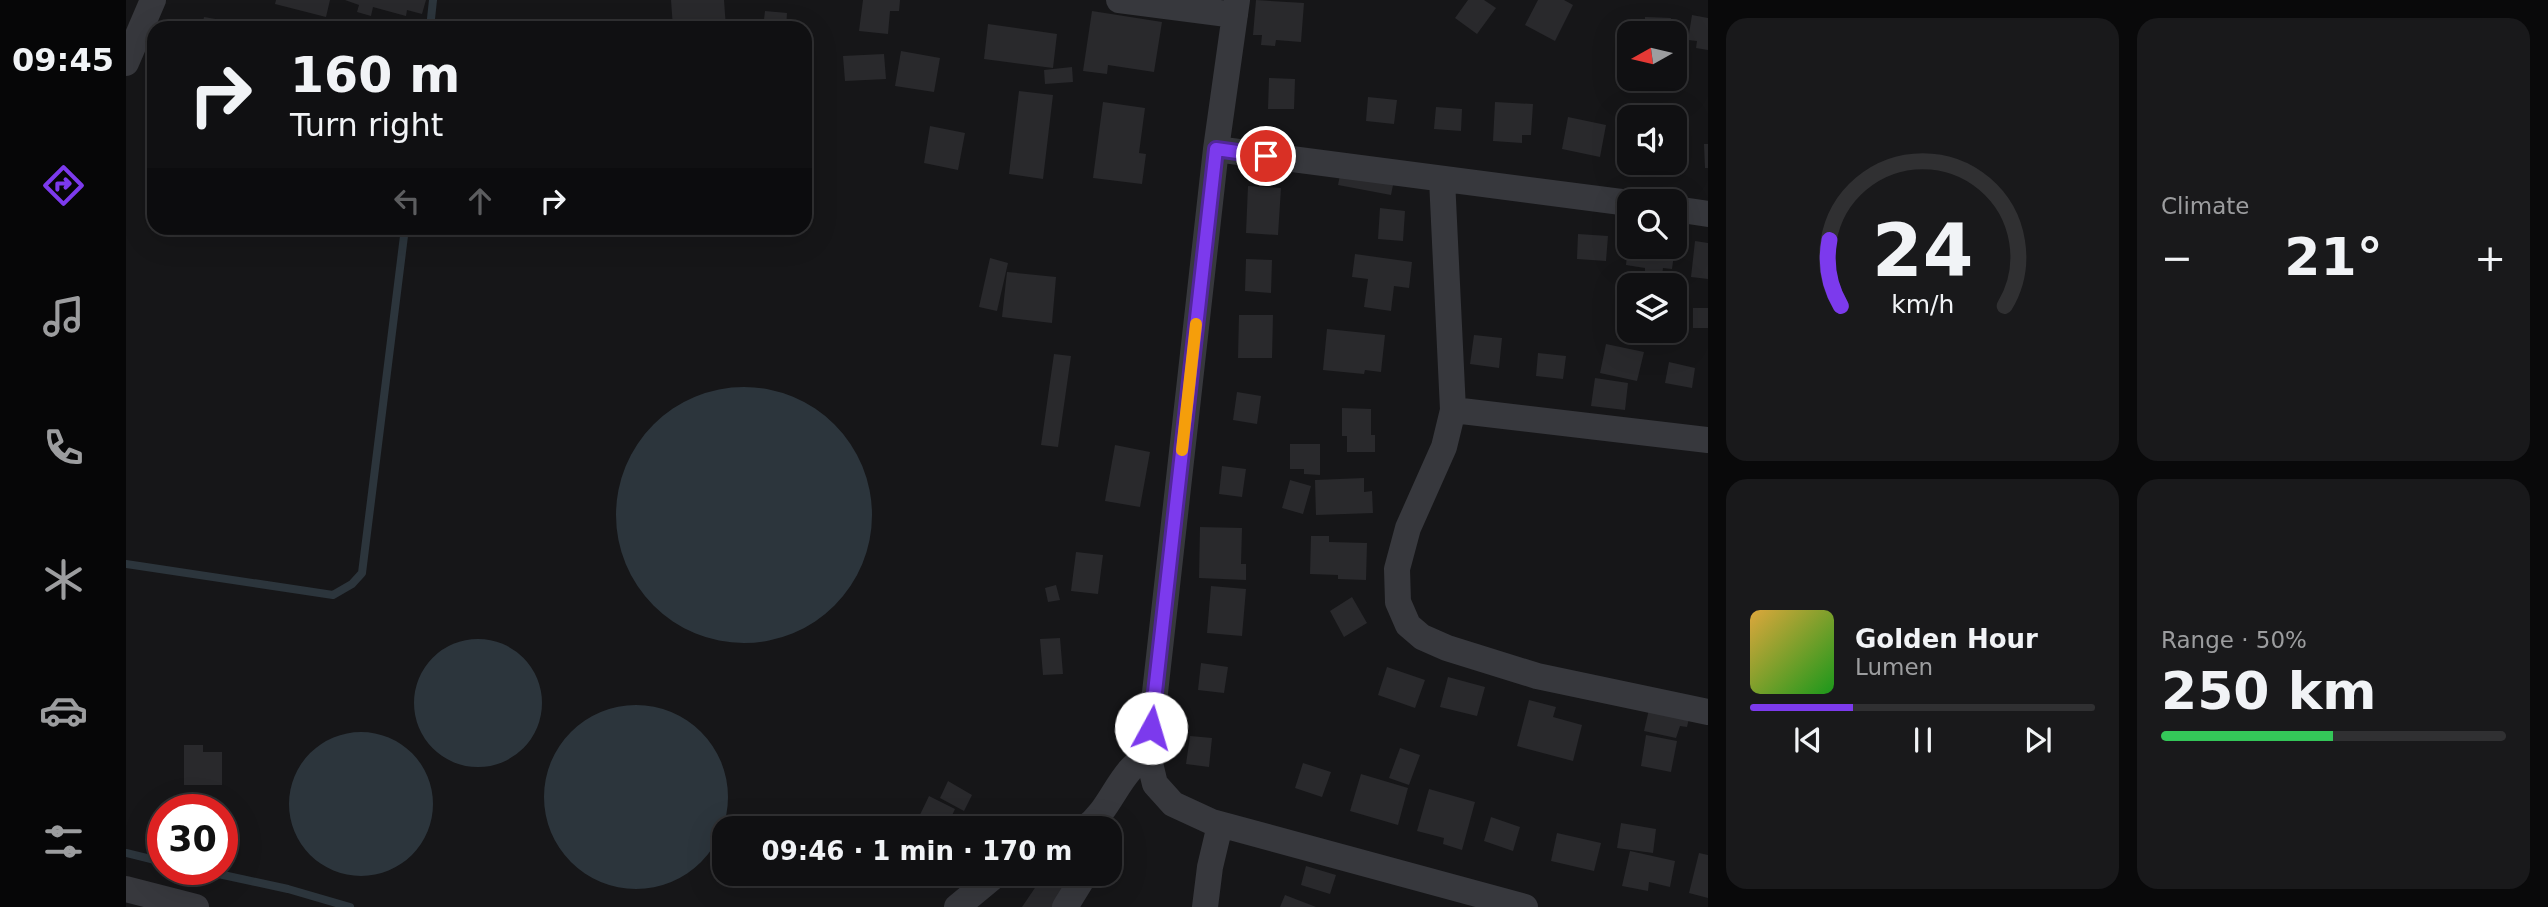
<!DOCTYPE html>
<html lang="en">
<head>
<meta charset="utf-8">
<style>
	body { margin:0; font-family:"DejaVu Sans",sans-serif; background:#19191b; color:#f1f3f6; height:100vh; display:flex; flex-direction:column; font-size:26px; white-space:nowrap }
	* { box-sizing:border-box; margin:0 }
	p { font-size:23px; color:#9c9d9f }
	.icon { flex:none; width:38px; height:38px; fill:none; stroke:currentColor; stroke-width:2; stroke-linecap:round; stroke-linejoin:round }
	.map { position:relative; flex:1; overflow:hidden }
	.drawer { display:flex; flex-direction:column; gap:18px; padding:18px; background:#09090a; width:840px }
	.drawer>* { flex:none }
	.hud { position:absolute; left:21px; top:21px; width:665px; height:214px; border-radius:21px; box-shadow:0 7px 28px #0002,0 0 0 2px #303032; background:#101012; color:#f1f3f6; overflow:hidden }
	.needle { width:46px; rotate:262deg }
	.buttons { position:absolute; left:1491px; top:21px; display:grid; gap:14px }
	.buttons a { display:grid; place-items:center; width:70px; height:70px; border-radius:14px; background:#101012; box-shadow:0 7px 28px #0002,0 0 0 2px #303032; font-size:35px }
	.speed { position:absolute; left:21px; top:794px; display:flex; gap:14px; font-size:35px; font-weight:700; text-align:center }
	.speed>* { display:grid; place-content:center; width:91px; height:91px; border-radius:50%; background:#101012; box-shadow:0 7px 28px #0002,0 0 0 2px #303032; line-height:1 }
	.speed .limit { border:10px solid #d22; background:#fff; color:#111 }
	.pin { position:absolute; display:grid; place-items:center; width:60px; height:60px; color:#fff; margin:-30px; border:4px solid #fff; border-radius:50%; box-shadow:0 2px 7px #0007 }
	.me { position:absolute; width:77px; margin:-38px; rotate:6deg; stroke-linejoin:round; filter:drop-shadow(0 0 5px #0008) }
	.turn { display:flex; align-items:center; gap:24px; height:147px; padding:0 28px; font-size:32px }
	.turn .icon { width:91px; height:91px; stroke-width:2.5 }
	.turn b { display:block; font-size:49px; line-height:60px }
	.lanes { display:flex; align-items:center; height:66px; padding:0 28px; background:#0003; justify-content:center; gap:35px; direction:ltr }
	.lanes .off { opacity:.35 }
	.big { font-size:52px; font-weight:600; line-height:1.1 }
	.drawer .widget { flex:1; display:flex; flex-direction:column; justify-content:center; gap:10px; min-width:0; padding:0 24px; border-radius:21px; background:#19191b }
	.drawer .dial { align-items:center; gap:0 }
	.dial svg { height:182px; overflow:visible; fill:none; stroke:#303032; stroke-width:7; stroke-linecap:round; text-anchor:middle }
	.dial text { fill:#f1f3f6; stroke:none }
	.song { display:flex; align-items:center; gap:21px }
	.cover { width:84px; height:84px; border-radius:10px; background:linear-gradient(135deg,hsl(40 70% 55%),hsl(120 70% 35%)) }
	.played { height:7px; border-radius:4px; background:linear-gradient(90deg,#7c3aed 30%,#303032 30%) }
	.keys { display:flex; justify-content:space-around; direction:ltr }
	.heat { display:flex; justify-content:space-between; align-items:center; font-size:38px; direction:ltr }
	.charge { height:10px; border-radius:5px; background:linear-gradient(90deg,#34c759 50%,#303032 0) }
	.drawer .tiles { flex:1; display:grid; gap:18px; grid-template-columns:repeat(2,1fr) }
	.trip { position:absolute; left:586px; top:816px; width:410px; height:70px; border-radius:21px; background:#101012; box-shadow:0 7px 28px #0002,0 0 0 2px #303032; font-weight:600; line-height:70px; text-align:center }
	main { display:flex; flex:1; min-height:0 }
	.tabs { display:flex; flex-direction:column; width:126px; justify-content:space-around; align-items:center; background:#060607; color:#9c9d9f }
	.tabs .icon { width:49px; height:49px }
	.tabs .on { color:#7c3aed }
	.tabs b { font-size:32px; color:#f1f3f6 }
	.map>svg:first-child { display:block }
	.water { fill:#2c353c }
	.lines { fill:none; stroke-linecap:round; stroke-linejoin:round }
	.stream { stroke:#2c353c; stroke-width:8 }
	.building { fill:#29292c }
	.street { stroke:#37383d; stroke-width:26 }
	.route-casing { stroke:#51269a; stroke-width:18 }
	.route { stroke:#7c3aed; stroke-width:12 }
	.slow { stroke:#f59e0b; stroke-width:12 }
</style>
</head>
<body>
<main>
<nav class="tabs">
<b>09:45</b>
<svg class="icon on" aria-label="directions" viewBox="0 0 24 24"><path d="M12 3l9 9-9 9-9-9zM9 14v-3h6M13 9l2 2-2 2"/></svg>
<svg class="icon" aria-label="music" viewBox="0 0 24 24"><path d="M9 18V5l10-2v13"/><circle cx="6" cy="18" r="3"/><circle cx="16" cy="16" r="3"/></svg>
<svg class="icon" aria-label="phone" viewBox="0 0 24 24"><path d="M5 4h4l2 5-3 2q2 4 5 5l2-3 5 2v4C11 20 4 13 5 4z"/></svg>
<svg class="icon" aria-label="climate" viewBox="0 0 24 24"><path d="M12 3v18M4 7l16 10M4 17L20 7"/></svg>
<svg class="icon" aria-label="car" viewBox="0 0 24 24"><path d="M5 17H2v-5l4-1 3-4h7l3 4 3 1v5h-3M9 17h6M6 11h13"/><circle cx="7" cy="17" r="2"/><circle cx="17" cy="17" r="2"/></svg>
<svg class="icon" aria-label="filters" viewBox="0 0 24 24"><path d="M4 7h16M4 17h16"/><circle cx="9" cy="7" r="2"/><circle cx="15" cy="17" r="2"/></svg>
</nav>
<div class="map">
<svg width="1582" height="907" viewBox="0 0 1582 907">
	<rect width="100%" height="100%" fill="#161618"/>
	<!-- water -->
	<path class="water" d="M490 515a128 128 0 1 1 256 0a128 128 0 1 1-256 0Z
		M288 703a64 64 0 1 1 128 0a64 64 0 1 1-128 0Z
		M418 797a92 92 0 1 1 184 0a92 92 0 1 1-184 0Z
		M163 804a72 72 0 1 1 144 0a72 72 0 1 1-144 0Z"/>
	<g class="lines">
		<!-- stream -->
		<path class="stream" d="M304 28 307 0
			M0 564 207 595 226 584 236 573 279 228
			M0 853 37 862
			M74 870 162 889 224 907"/>
	</g>
	<!-- building -->
	<path class="building" d="M150 0H204L200 17 149 4Z
		M219 0H300L296 14 281 10 280 16 247 7 245 16 231 12 233 5Z
		M545 0H598L600 28H547Z
		M737 0H774L773 11H764L762 34 733 31Z
		M1130 0 1178 3 1175 42 1150 40 1149 46 1135 45 1136 35H1127Z
		M1342 0H1358L1370 8 1351 34 1329 18Z
		M1412 0H1438L1447 5 1429 41 1399 25Z
		M639 11 661 13 660 28H637Z
		M966 11 1036 22 1028 72 982 65 981 74 957 71Z
		M1566 15 1582 18V50L1570 48 1571 41 1562 40Z
		M78 17 118 24 117 28H76Z
		M1519 17 1545 18 1544 33H1519Z
		M862 24 931 34 927 68 858 59Z
		M775 51 814 58 808 92 769 86Z
		M758 54 760 79 719 81 717 56Z
		M946 67 947 82 919 84 918 70Z
		M1143 78 1169 79 1168 109H1142Z
		M893 91 927 95 917 179 883 174Z
		M1242 97 1271 100 1268 124 1240 121Z
		M977 102 1019 108 1013 153 1020 154 1016 184 967 178Z
		M1369 102 1407 104 1405 135H1396V143L1367 141Z
		M1310 107 1336 109 1335 131 1308 129Z
		M1442 117 1480 125 1474 157 1436 149Z
		M804 126 839 133 832 170 798 163Z
		M1578 144H1582V168H1579Z
		M1215 170 1268 180 1265 195 1212 185Z
		M1122 186 1155 188 1152 235 1120 233Z
		M1254 208 1279 211 1277 241 1252 239Z
		M1452 234 1482 236 1480 261 1451 259Z
		M1569 241 1582 243V279L1565 277Z
		M1502 247H1549L1546 269 1537 268 1536 275 1519 273V268L1500 265Z
		M1229 254 1286 262 1283 288 1268 286 1265 311 1238 307 1242 279 1226 277Z
		M864 258 882 263 871 311 853 307Z
		M1120 259 1146 260 1145 293 1119 291Z
		M881 272 930 277 926 323 876 317Z
		M1567 308H1582V328H1567Z
		M1113 315H1147L1146 358H1112Z
		M1201 329 1259 335 1255 372 1239 370 1238 374 1197 370Z
		M1348 335 1376 338 1373 368 1344 364Z
		M1480 344 1518 352 1511 381 1474 373Z
		M1412 353 1440 356 1437 379 1410 376Z
		M928 354 945 356 932 447 915 445Z
		M1543 362 1569 368 1566 388 1539 383Z
		M1469 378 1502 383 1499 410 1465 406Z
		M1111 392 1135 396 1131 424 1107 420Z
		M1216 408 1245 409V435H1249V452H1221V436H1216Z
		M1164 444H1194V475L1178 474V469H1164Z
		M989 445 1024 452 1014 507 979 501Z
		M1096 466 1120 469 1116 497 1093 494Z
		M1238 478V492L1246 491 1247 513 1190 515 1189 480Z
		M1164 480 1185 486 1177 514 1156 508Z
		M1074 527 1116 528 1115 564H1120V580L1073 578Z
		M1185 536H1203V542L1241 543 1240 580 1212 579V575L1184 574Z
		M950 552 977 555 972 594 945 591Z
		M930 585 934 600 922 602 919 588Z
		M1085 586 1120 589 1116 636 1081 633Z
		M1226 597 1241 623 1218 637 1204 611Z
		M934 638 937 674 917 675 914 639Z
		M1075 663 1102 667 1098 693 1072 690Z
		M1261 667 1299 680 1289 708 1252 695Z
		M1322 677 1359 687 1351 716 1314 707Z
		M1403 700 1430 707 1427 717 1456 725 1447 761 1391 746Z
		M1524 705 1564 714 1561 727 1554 726 1550 738 1518 731Z
		M1520 735 1551 741 1545 772 1515 766Z
		M1064 736 1086 738 1083 767 1060 764Z
		M58 745H77V752H96V785H58Z
		M1274 748 1294 755 1283 785 1263 778Z
		M1177 763 1205 772 1196 797 1169 788Z
		M1235 774 1282 788 1272 825 1224 811Z
		M822 781 846 795 838 811 814 798Z
		M1303 789 1349 802 1336 850 1317 844 1318 838 1291 831Z
		M803 796 829 809 820 828H804L791 821Z
		M1365 817 1394 827 1387 851 1358 841Z
		M1495 823 1530 829 1527 853 1491 848Z
		M1431 833 1475 843 1468 871 1425 861Z
		M1504 851 1549 861 1544 887 1523 882 1522 891 1496 886Z
		M1573 853 1582 855V898L1563 893Z
		M1180 866 1210 875 1204 894 1175 885Z
		M776 873H808L805 883Z
		M919 873H954L931 907H896Z
		M1159 895 1190 907H1154Z"/>
	<g class="lines">
		<!-- street -->
		<path class="street" d="M993 0 1109 15
			M1111 0 1090 149 1022 755 1029 784 1047 804 1086 822 1399 907
			M0 63 27 0
			M1090 149 1503 203
			M1316 179 1327 410 1318 447 1282 528 1271 569 1272 602 1282 625 1296 637 1321 648 1411 676 1582 712
			M1549 209 1582 214
			M1327 410 1582 440
			M959 828C980 813 988 788 1004 770 1009 764 1016 760 1022 755
			M0 889 70 907
			M831 907 872 873
			M939 907 960 873
			M1079 907 1084 867 1094 825"/>
	</g>
	<g class="lines">
		<!-- route casing -->
		<g class="route-casing">
			<path id="route" d="M1025 728 1090 149 1140 156"/>
		</g>
		<!-- route -->
		<use href="#route" class="route"/>
		<!-- slow -->
		<path class="slow" d="M1056 450 1070 324"/>
	</g>
</svg>
<div class="buttons">
<a><svg class="needle" viewBox="-14 -14 28 28"><path d="M0-13l5 13h-10z" fill="#e53935"/><path d="M0 13l5-13h-10z" fill="#9c9d9f"/></svg></a>
<a><svg class="icon" aria-label="sound" viewBox="0 0 24 24"><path d="M4 9h4l5-4v14l-5-4H4zM17 9q2 3 0 6"/></svg></a>
<a><svg class="icon" aria-label="search" viewBox="0 0 24 24"><circle cx="10" cy="10" r="6"/><path d="M15 15l6 6"/></svg></a>
<a><svg class="icon" aria-label="layers" viewBox="0 0 24 24"><path d="M12 4l9 5-9 5-9-5zM3 14l9 5 9-5"/></svg></a>
</div>
<div class="speed"><div class="limit">30</div></div>
<div class="pin" style="left:1140px;top:156px;background:#d93025"><svg class="icon" aria-label="arrive" viewBox="0 0 24 24"><path d="M6 21V4h12l-3 4 3 4H6"/></svg></div>
<svg class="me" style="left:1025px;top:728px" viewBox="-20 -20 40 40"><circle r="19" fill="#fff"/><path d="M0-13L10 11 0 6-10 11z" fill="#7c3aed"/></svg>
<div class="trip">09:46 · 1 min · 170 m</div>
<div class="hud">
<div class="turn"><svg class="icon" aria-label="right" viewBox="0 0 24 24"><path d="M7 20v-9h11M14 6l5 5-5 5"/></svg><div><b>160 m</b>Turn right</div></div>
<div class="lanes"><svg class="icon off" aria-label="left" viewBox="0 0 24 24"><path d="M17 20v-9H6M10 6l-5 5 5 5"/></svg><svg class="icon off" aria-label="ahead" viewBox="0 0 24 24"><path d="M12 20V5M6 11l6-6 6 6"/></svg><svg class="icon" aria-label="right" viewBox="0 0 24 24"><path d="M7 20v-9h11M14 6l5 5-5 5"/></svg></div>
</div>
</div>
<section class="drawer">
<div class="tiles">
<div class="widget dial"><svg viewBox="0 0 100 80">
<path d="M14 69A42 42 0 1 1 86 69"/>
<path d="M14 69A42 42 0 0 1 9 40" stroke="#7c3aed"/>
<text x="50" y="56" font-size="32" font-weight="700">24</text>
<text x="50" y="72" font-size="11">km/h</text>
</svg></div>
<div class="widget"><p>Climate</p>
<div class="heat"><a>−</a><b class="big">21°</b><a>+</a></div>
</div>
<div class="widget">
<div class="song"><i class="cover"></i><div><b>Golden Hour</b><p>Lumen</p></div></div>
<div class="played"></div>
<div class="keys"><svg class="icon" aria-label="previous" viewBox="0 0 24 24"><path d="M18 5L8 12l10 7zM5 5v14"/></svg><svg class="icon" aria-label="pause" viewBox="0 0 24 24"><path d="M8 5v14M16 5v14"/></svg><svg class="icon" aria-label="next" viewBox="0 0 24 24"><path d="M6 5l10 7-10 7zM19 5v14"/></svg></div>
</div>
<div class="widget"><p>Range · 50%</p><b class="big">250 km</b><div class="charge"></div></div>
</div>
</section>
</main>
</body>
</html>
